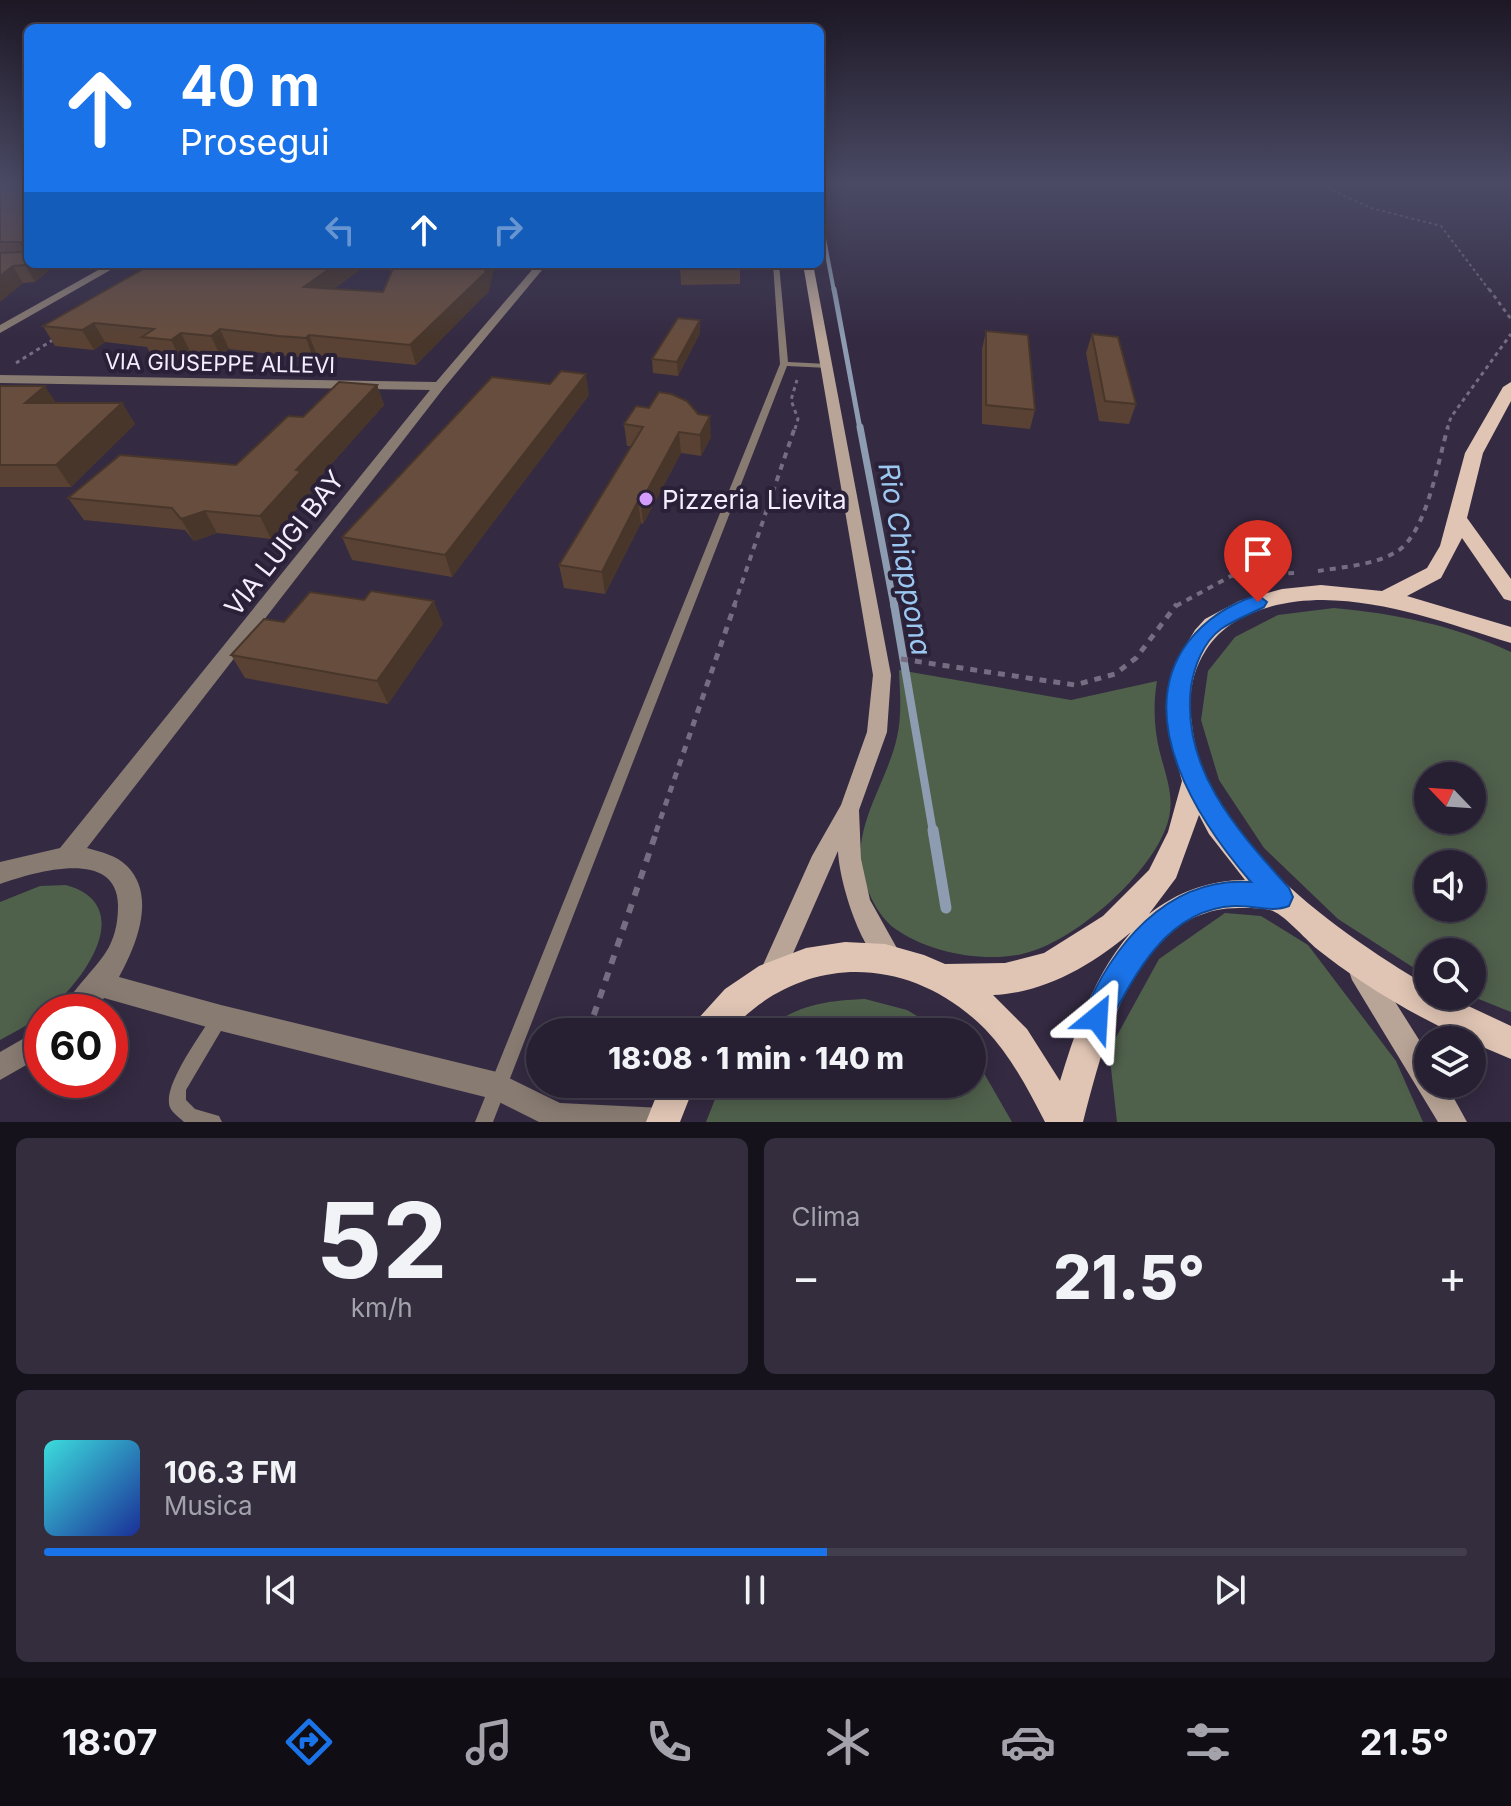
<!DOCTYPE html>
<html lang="it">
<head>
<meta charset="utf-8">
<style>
	body { margin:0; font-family:Inter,sans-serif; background:#332d3e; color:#f1f3f6; height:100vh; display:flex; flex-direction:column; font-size:30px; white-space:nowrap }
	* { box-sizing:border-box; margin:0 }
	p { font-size:26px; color:#a4a3ac }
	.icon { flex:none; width:44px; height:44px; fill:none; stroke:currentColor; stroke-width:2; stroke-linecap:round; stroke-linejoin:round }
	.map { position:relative; height:1122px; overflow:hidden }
	.panel { display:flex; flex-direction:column; gap:16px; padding:16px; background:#15121c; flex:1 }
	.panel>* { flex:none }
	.banner { position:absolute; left:24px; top:24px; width:800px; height:244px; border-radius:12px; box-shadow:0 4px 20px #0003,0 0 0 2px #433e4d; background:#1a73e8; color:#fff; overflow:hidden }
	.needle { width:52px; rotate:295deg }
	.buttons { position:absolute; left:1414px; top:762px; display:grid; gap:16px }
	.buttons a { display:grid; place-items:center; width:72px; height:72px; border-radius:50%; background:#272032; box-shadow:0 4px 20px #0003,0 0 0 2px #433e4d; font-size:40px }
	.speed { position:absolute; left:24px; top:994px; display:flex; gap:16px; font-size:40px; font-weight:700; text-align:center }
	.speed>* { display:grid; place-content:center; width:104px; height:104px; border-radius:50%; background:#272032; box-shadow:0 4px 20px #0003,0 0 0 2px #433e4d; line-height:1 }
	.speed .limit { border:12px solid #d22; background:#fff; color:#111 }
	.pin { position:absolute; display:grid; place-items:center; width:68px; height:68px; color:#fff; margin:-82px -34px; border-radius:50% 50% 50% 0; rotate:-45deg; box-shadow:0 0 8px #0007 }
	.pin .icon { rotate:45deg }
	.me { position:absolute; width:88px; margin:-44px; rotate:27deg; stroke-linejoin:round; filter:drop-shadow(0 0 6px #0008) }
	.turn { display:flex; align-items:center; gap:28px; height:168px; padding:0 24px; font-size:36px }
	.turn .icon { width:104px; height:104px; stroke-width:2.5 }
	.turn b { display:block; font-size:56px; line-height:68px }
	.lanes { display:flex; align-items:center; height:76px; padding:0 24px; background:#0003; justify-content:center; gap:40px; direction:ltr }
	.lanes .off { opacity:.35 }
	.big { font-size:60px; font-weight:800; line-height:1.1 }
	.panel .widget { flex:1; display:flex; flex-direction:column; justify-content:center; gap:12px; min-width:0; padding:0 28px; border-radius:12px; background:#332d3e }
	.panel .dial { align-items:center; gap:0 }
	.dial b { font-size:104px; line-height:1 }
	.song { display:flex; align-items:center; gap:24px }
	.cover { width:96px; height:96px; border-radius:12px; background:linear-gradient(135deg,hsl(180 70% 55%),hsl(230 70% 35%)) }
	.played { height:8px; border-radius:4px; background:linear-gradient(90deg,#1a73e8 55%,#433e4d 55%) }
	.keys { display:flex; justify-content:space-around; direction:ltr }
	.heat { display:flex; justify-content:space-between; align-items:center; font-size:44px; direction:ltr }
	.panel .tiles { flex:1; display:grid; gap:16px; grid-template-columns:1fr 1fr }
	.widget:last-child { grid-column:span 2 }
	.trip { position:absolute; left:526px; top:1018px; width:460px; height:80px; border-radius:40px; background:#272032; box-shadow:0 4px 20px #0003,0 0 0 2px #433e4d; font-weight:800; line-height:80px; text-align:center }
	.tabs { display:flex; height:128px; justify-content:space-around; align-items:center; background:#100d14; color:#a4a3ac }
	.tabs .icon { width:56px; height:56px }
	.tabs .active { color:#1a73e8 }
	.tabs b { font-size:36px; color:#f1f3f6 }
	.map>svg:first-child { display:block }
	.green { fill:#4f604b; fill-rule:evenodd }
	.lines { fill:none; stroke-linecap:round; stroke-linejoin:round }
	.stream-far4 { stroke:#8d9cb1; stroke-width:4 }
	.stream-far3 { stroke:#8d9cb1; stroke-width:5 }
	.stream-far2 { stroke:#8d9cb1; stroke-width:7 }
	.stream-far1 { stroke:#8d9cb1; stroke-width:8 }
	.stream { stroke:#8d9cb1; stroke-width:11 }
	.canal { fill:#617990; fill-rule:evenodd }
	.path-far4 { stroke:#766d82; stroke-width:2; stroke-dasharray:3 3; stroke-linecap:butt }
	.path-far3 { stroke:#766d82; stroke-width:3; stroke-dasharray:4 4; stroke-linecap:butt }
	.path-far2 { stroke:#766d82; stroke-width:4; stroke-dasharray:6 6; stroke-linecap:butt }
	.path-far1 { stroke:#766d82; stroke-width:5; stroke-dasharray:7 7; stroke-linecap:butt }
	.path { stroke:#766d82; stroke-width:6; stroke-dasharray:9 9; stroke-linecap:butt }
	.lane { fill:#887b72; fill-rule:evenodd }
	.street { fill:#887b72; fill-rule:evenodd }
	.secondary { fill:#b9a597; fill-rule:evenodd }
	.primary { fill:#e0c5b4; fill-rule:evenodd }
	.wall { fill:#594234 }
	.shaded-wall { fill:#48362b }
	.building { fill:#674d3d; stroke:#48362b; stroke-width:2 }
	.route { fill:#1a73e8; stroke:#114b97; stroke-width:2 }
	.poi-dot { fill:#d49cfc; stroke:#2a2138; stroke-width:3 }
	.labels { text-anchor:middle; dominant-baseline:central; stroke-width:8; stroke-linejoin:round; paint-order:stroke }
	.far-street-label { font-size:22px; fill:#f3edfd; stroke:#2a2138 }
	.poi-label { font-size:26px; fill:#f3edfd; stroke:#2a2138; text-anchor:start }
	.street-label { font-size:26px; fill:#f3edfd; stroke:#2a2138 }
	.water-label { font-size:28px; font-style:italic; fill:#9bc7f1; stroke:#2a2138 }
</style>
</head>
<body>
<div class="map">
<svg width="1511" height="1122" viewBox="0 0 1511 1122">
	<rect width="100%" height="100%" fill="#342a42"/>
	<!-- green -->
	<path class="green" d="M1334 608C1398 614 1452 625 1511 652V1012L1471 996 1472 952H1428V977L1338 919 1264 848 1219 780 1201 720 1208 671 1235 637 1278 615ZM1428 776H1472V820H1428ZM1428 864H1472V908H1428Z
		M899 670 1071 700 1157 681C1153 704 1154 730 1160 753 1167 780 1177 802 1165 830 1146 878 1073 943 1022 954 982 963 927 952 894 928 877 915 866 890 862 870 853 825 888 780 897 737 902 715 900 693 899 670Z
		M66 885C133 904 91 970 57 1002 41 1018 21 1029 0 1040V902L40 886Z
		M1225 913 1261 916 1308 945 1396 1061 1423 1122H1117L1109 1050 1159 959Z
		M865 999 907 1010 944 1032H762C797 1005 822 1001 865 999Z
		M972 1059 981 1068 1012 1122H706L721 1084H972Z"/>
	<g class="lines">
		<!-- stream-far4 -->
		<path class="stream-far4" d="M820 218 834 291"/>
		<!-- stream-far3 -->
		<path class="stream-far3" d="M834 289 860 429"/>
		<!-- stream-far2 -->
		<path class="stream-far2" d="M860 427 894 606"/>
		<!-- stream-far1 -->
		<path class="stream-far1" d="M894 604 933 832"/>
		<!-- stream -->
		<path class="stream" d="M933 830 946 908"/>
		<!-- canal -->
		<path class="canal" d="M820 183H832L820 187Z"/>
		<!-- path-far4 -->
		<path class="path-far4" d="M1316 183 1371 208 1441 226 1490 291"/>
		<!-- path-far3 -->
		<path class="path-far3" d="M1489 289 1511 319
			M16 363 56 338
			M795 429 798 419 791 400 797 380
			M1447 429 1451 417 1511 334"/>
		<!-- path-far2 -->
		<path class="path-far2" d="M1318 571C1343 567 1374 565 1396 552 1427 534 1438 460 1448 427
			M734 606 795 427
			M1176 606 1231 576 1294 573"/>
		<!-- path-far1 -->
		<path class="path-far1" d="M901 659 1075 685 1115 674 1136 658 1177 604
			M656 832 735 604"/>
		<!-- path -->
		<path class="path" d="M588 1032 657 830"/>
		<!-- lane -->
		<path class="lane" d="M773 264H779L788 362 828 364 832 366 828 368 787 366 493 1122H475L780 364Z
			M220 1011 226 1013 228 1019 186 1090V1100L195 1109 219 1116 222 1122H184C178 1116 169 1111 169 1103 166 1081 202 1033 214 1013Z"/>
		<!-- street -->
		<path class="street" d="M109 264H121L0 333V325Z
			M537 264H547L443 389 87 848C101 852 116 855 127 866 157 896 136 946 119 977L221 1005 497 1072 560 1103 663 1108 673 1112 677 1122H539L493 1099 221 1031 104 998 92 1012H62C72 988 96 970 109 947 116 933 118 920 118 905 117 847 34 872 0 884V862L60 848 430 390 0 383V375L436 382Z
			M42 1028V1056L0 1080V1052Z"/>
		<!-- secondary -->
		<path class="secondary" d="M803 264H813L891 675 887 732 859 810 861 859 870 900 903 959 900 968 891 971C862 959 839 881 838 851L780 983 771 986 762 983 759 974 812 856 841 805 867 732 873 675Z
			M1361 959 1370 962 1428 1054V1084H1446L1467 1122H1438L1352 980 1349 971 1352 962Z"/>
		<!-- primary -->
		<path class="primary" d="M1511 382V401L1483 453 1467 518 1511 579V601L1504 599 1462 538 1441 578 1407 596 1511 627V643C1449 624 1389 601 1323 600 1280 600 1230 612 1206 650 1191 673 1188 698 1192 725 1205 841 1336 931 1428 986V996H1447L1511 1026V1059C1460 1038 1409 1013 1361 981 1346 971 1331 960 1317 949 1305 939 1283 913 1270 910 1261 908 1249 908 1240 908 1135 907 1104 1042 1083 1122H1045C1028 1089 1011 1056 985 1029 909 953 801 952 729 1032H691L696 1021 725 989 759 966 806 948 845 942 885 944 924 955 945 964 1005 963 1044 953 1103 916 1149 870 1168 832 1182 781 1168 731 1167 696 1175 663 1195 630 1205 619 1239 601 1282 589 1321 585 1382 591 1427 568 1440 546 1465 453 1503 387ZM1199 815 1209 834 1245 880C1210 880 1177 892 1149 914L1176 878ZM1131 932C1095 974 1076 1028 1060 1081L1027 1029 993 995C1044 993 1093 965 1131 932Z
			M661 1084H695L680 1122H646Z"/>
	</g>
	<!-- wall -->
	<path class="wall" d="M0 183H28V264H57L35 282 23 283 0 302Z
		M152 264H361L362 268 334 289 383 292 489 291 416 365 317 355 313 358 286 356 229 349 220 355 191 353 181 360 152 357 147 347 105 342 94 350 55 346 43 326Z
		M740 264V284L681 285 680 266Z
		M700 320V333L678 376 653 373 652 359Z
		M986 331 1035 410 1030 429 982 424V349Z
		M1092 334 1136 404 1129 424 1099 421 1086 353Z
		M550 384 589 395 452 577 352 560 342 537Z
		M377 385 384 405 309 489 311 493 271 539 217 533 194 541 185 530 84 520 68 498 236 465 303 417Z
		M0 386 56 403H122L135 424 71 487H0Z
		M636 406 711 437 701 456 681 453 643 524 641 523 605 594 564 588 559 565 631 446H627L624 424Z
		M284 622 443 624 388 704 245 678 231 655Z"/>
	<!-- shaded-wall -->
	<path class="shaded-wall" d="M28 263V264H57L35 282 25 265Z
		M336 264H361L362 268 312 306 304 287Z
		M487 264H495L489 291 416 365 410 345Z
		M13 266 23 283 0 302V276Z
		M700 320V333L678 376 677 362Z
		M94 323 105 342 94 350 82 330Z
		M220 329 229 349 220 355 211 336Z
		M181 333 191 353 181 360 171 340Z
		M309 335 317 355 313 358 306 338Z
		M586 374 589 395 452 577 445 555Z
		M377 385 384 405 309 489 311 493 271 539 260 516 296 470Z
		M45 386 59 407 25 403Z
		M122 403 135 424 71 487 56 465Z
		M710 416 711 437 701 456 700 435Z
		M679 432 681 453 643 524 641 502Z
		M638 501 641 523 605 594 602 572Z
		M205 511 217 533 194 541 181 519Z
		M434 601 443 624 388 704 377 681Z"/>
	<!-- building -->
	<path class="building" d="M0 183H28V263L25 265 13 266 0 276V253L22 252 24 249 21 242H0Z
		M152 264H336L304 287 383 292 395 264H487L485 273 410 345 309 335 306 338 278 336 220 329 211 336 181 333 171 340 142 337 154 329 94 323 82 330 43 326Z
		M680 264H740V266H680Z
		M678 318 700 320 677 362 652 359Z
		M986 331 1028 335 1035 410 986 405Z
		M1092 334 1118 337 1136 404 1105 401Z
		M561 371 586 374 445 555 342 537 492 377 550 384Z
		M339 382 377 385 296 470 301 471 260 516 205 511 181 519 172 508 68 498 120 455 236 465 288 416 303 417Z
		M0 386H45L25 403H122L56 465H0Z
		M659 392 671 394 687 401 698 414 710 416 700 435 679 432 641 502 638 501 602 572 559 565 643 427 624 424 636 406 649 408Z
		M371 591 434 601 377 681 231 655 264 619 284 622 310 592 364 600Z"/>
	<!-- sky -->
	<linearGradient id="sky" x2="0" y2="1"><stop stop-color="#1d1724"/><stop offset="0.54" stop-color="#4a4a65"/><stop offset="1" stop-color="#4a4a65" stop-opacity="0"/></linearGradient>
	<rect width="1511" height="340" fill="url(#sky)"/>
	<!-- route -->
	<path class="route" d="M1258 595 1267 602 1264 607C1250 614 1234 620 1221 629 1203 642 1194 667 1191 687 1181 770 1238 831 1289 888L1293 897 1289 906C1272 913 1253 905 1234 906 1167 909 1134 975 1107 1028L1097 1032 1086 1028 1082 1018C1111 947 1166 876 1251 882 1199 822 1131 718 1188 642 1206 619 1229 604 1258 595Z"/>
	<!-- markers -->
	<circle class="poi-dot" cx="646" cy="499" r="8"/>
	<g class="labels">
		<!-- far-street labels -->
		<g class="far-street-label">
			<text transform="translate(220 363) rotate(1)">VIA GIUSEPPE ALLEVI</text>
		</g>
		<!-- poi labels -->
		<g class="poi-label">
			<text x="662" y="499">Pizzeria Lievita</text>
		</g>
		<!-- street labels -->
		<g class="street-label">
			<text transform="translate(284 543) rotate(-52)">VIA LUIGI BAY</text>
		</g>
		<!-- water labels -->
		<g class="water-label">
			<text transform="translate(905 559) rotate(80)">Rio Chiappona</text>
		</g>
	</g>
</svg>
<div class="buttons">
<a><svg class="needle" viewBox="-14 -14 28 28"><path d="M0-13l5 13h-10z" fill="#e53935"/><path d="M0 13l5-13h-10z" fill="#a4a3ac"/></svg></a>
<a><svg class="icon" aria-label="sound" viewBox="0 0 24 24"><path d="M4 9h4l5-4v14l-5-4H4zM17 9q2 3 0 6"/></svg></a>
<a><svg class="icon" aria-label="search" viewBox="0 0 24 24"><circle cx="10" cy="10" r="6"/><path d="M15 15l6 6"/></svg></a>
<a><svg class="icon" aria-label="layers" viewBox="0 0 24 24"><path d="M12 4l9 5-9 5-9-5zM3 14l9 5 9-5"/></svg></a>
</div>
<div class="speed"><div class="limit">60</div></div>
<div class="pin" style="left:1258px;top:602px;background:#d93025"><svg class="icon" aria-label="arrive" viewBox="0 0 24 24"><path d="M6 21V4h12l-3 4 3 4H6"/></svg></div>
<svg class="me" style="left:1097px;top:1018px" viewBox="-20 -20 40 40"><path d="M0-17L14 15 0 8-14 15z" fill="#1a73e8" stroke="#fff" stroke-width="4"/></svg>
<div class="trip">18:08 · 1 min · 140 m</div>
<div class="banner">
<div class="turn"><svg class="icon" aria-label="ahead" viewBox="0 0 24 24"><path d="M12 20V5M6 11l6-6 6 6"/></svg><div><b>40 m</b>Prosegui</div></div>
<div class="lanes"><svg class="icon off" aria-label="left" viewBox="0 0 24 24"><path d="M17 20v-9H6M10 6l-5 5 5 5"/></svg><svg class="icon" aria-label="ahead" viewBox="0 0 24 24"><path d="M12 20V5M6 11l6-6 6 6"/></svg><svg class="icon off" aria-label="right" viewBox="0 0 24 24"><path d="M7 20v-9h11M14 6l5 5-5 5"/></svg></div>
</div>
</div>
<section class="panel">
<div class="tiles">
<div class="widget dial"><b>52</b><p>km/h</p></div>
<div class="widget"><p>Clima</p>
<div class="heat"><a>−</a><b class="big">21.5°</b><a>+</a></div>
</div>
<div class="widget">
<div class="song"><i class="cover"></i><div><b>106.3 FM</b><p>Musica</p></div></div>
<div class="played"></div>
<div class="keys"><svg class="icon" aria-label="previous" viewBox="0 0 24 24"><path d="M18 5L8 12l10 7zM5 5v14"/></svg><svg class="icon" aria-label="pause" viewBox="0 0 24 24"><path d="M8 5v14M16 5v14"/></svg><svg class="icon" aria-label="next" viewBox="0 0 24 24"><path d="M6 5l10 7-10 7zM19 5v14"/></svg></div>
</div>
</div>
</section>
<nav class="tabs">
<b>18:07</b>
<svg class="icon active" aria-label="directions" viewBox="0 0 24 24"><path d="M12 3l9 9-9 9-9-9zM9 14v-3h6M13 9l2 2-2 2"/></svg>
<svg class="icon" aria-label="music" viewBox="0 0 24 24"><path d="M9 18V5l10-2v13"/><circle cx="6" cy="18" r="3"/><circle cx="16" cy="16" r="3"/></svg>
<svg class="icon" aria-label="phone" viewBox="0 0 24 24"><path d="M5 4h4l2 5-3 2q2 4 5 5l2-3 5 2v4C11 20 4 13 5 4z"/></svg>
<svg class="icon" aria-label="climate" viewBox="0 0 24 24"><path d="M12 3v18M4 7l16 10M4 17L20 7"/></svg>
<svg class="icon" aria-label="car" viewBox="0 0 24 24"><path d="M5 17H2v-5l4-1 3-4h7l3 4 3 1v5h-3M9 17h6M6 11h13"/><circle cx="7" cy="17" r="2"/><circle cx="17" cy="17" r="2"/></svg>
<svg class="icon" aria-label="filters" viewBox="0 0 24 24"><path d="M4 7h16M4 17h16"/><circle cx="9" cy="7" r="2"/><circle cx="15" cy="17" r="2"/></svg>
<b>21.5°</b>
</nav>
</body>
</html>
